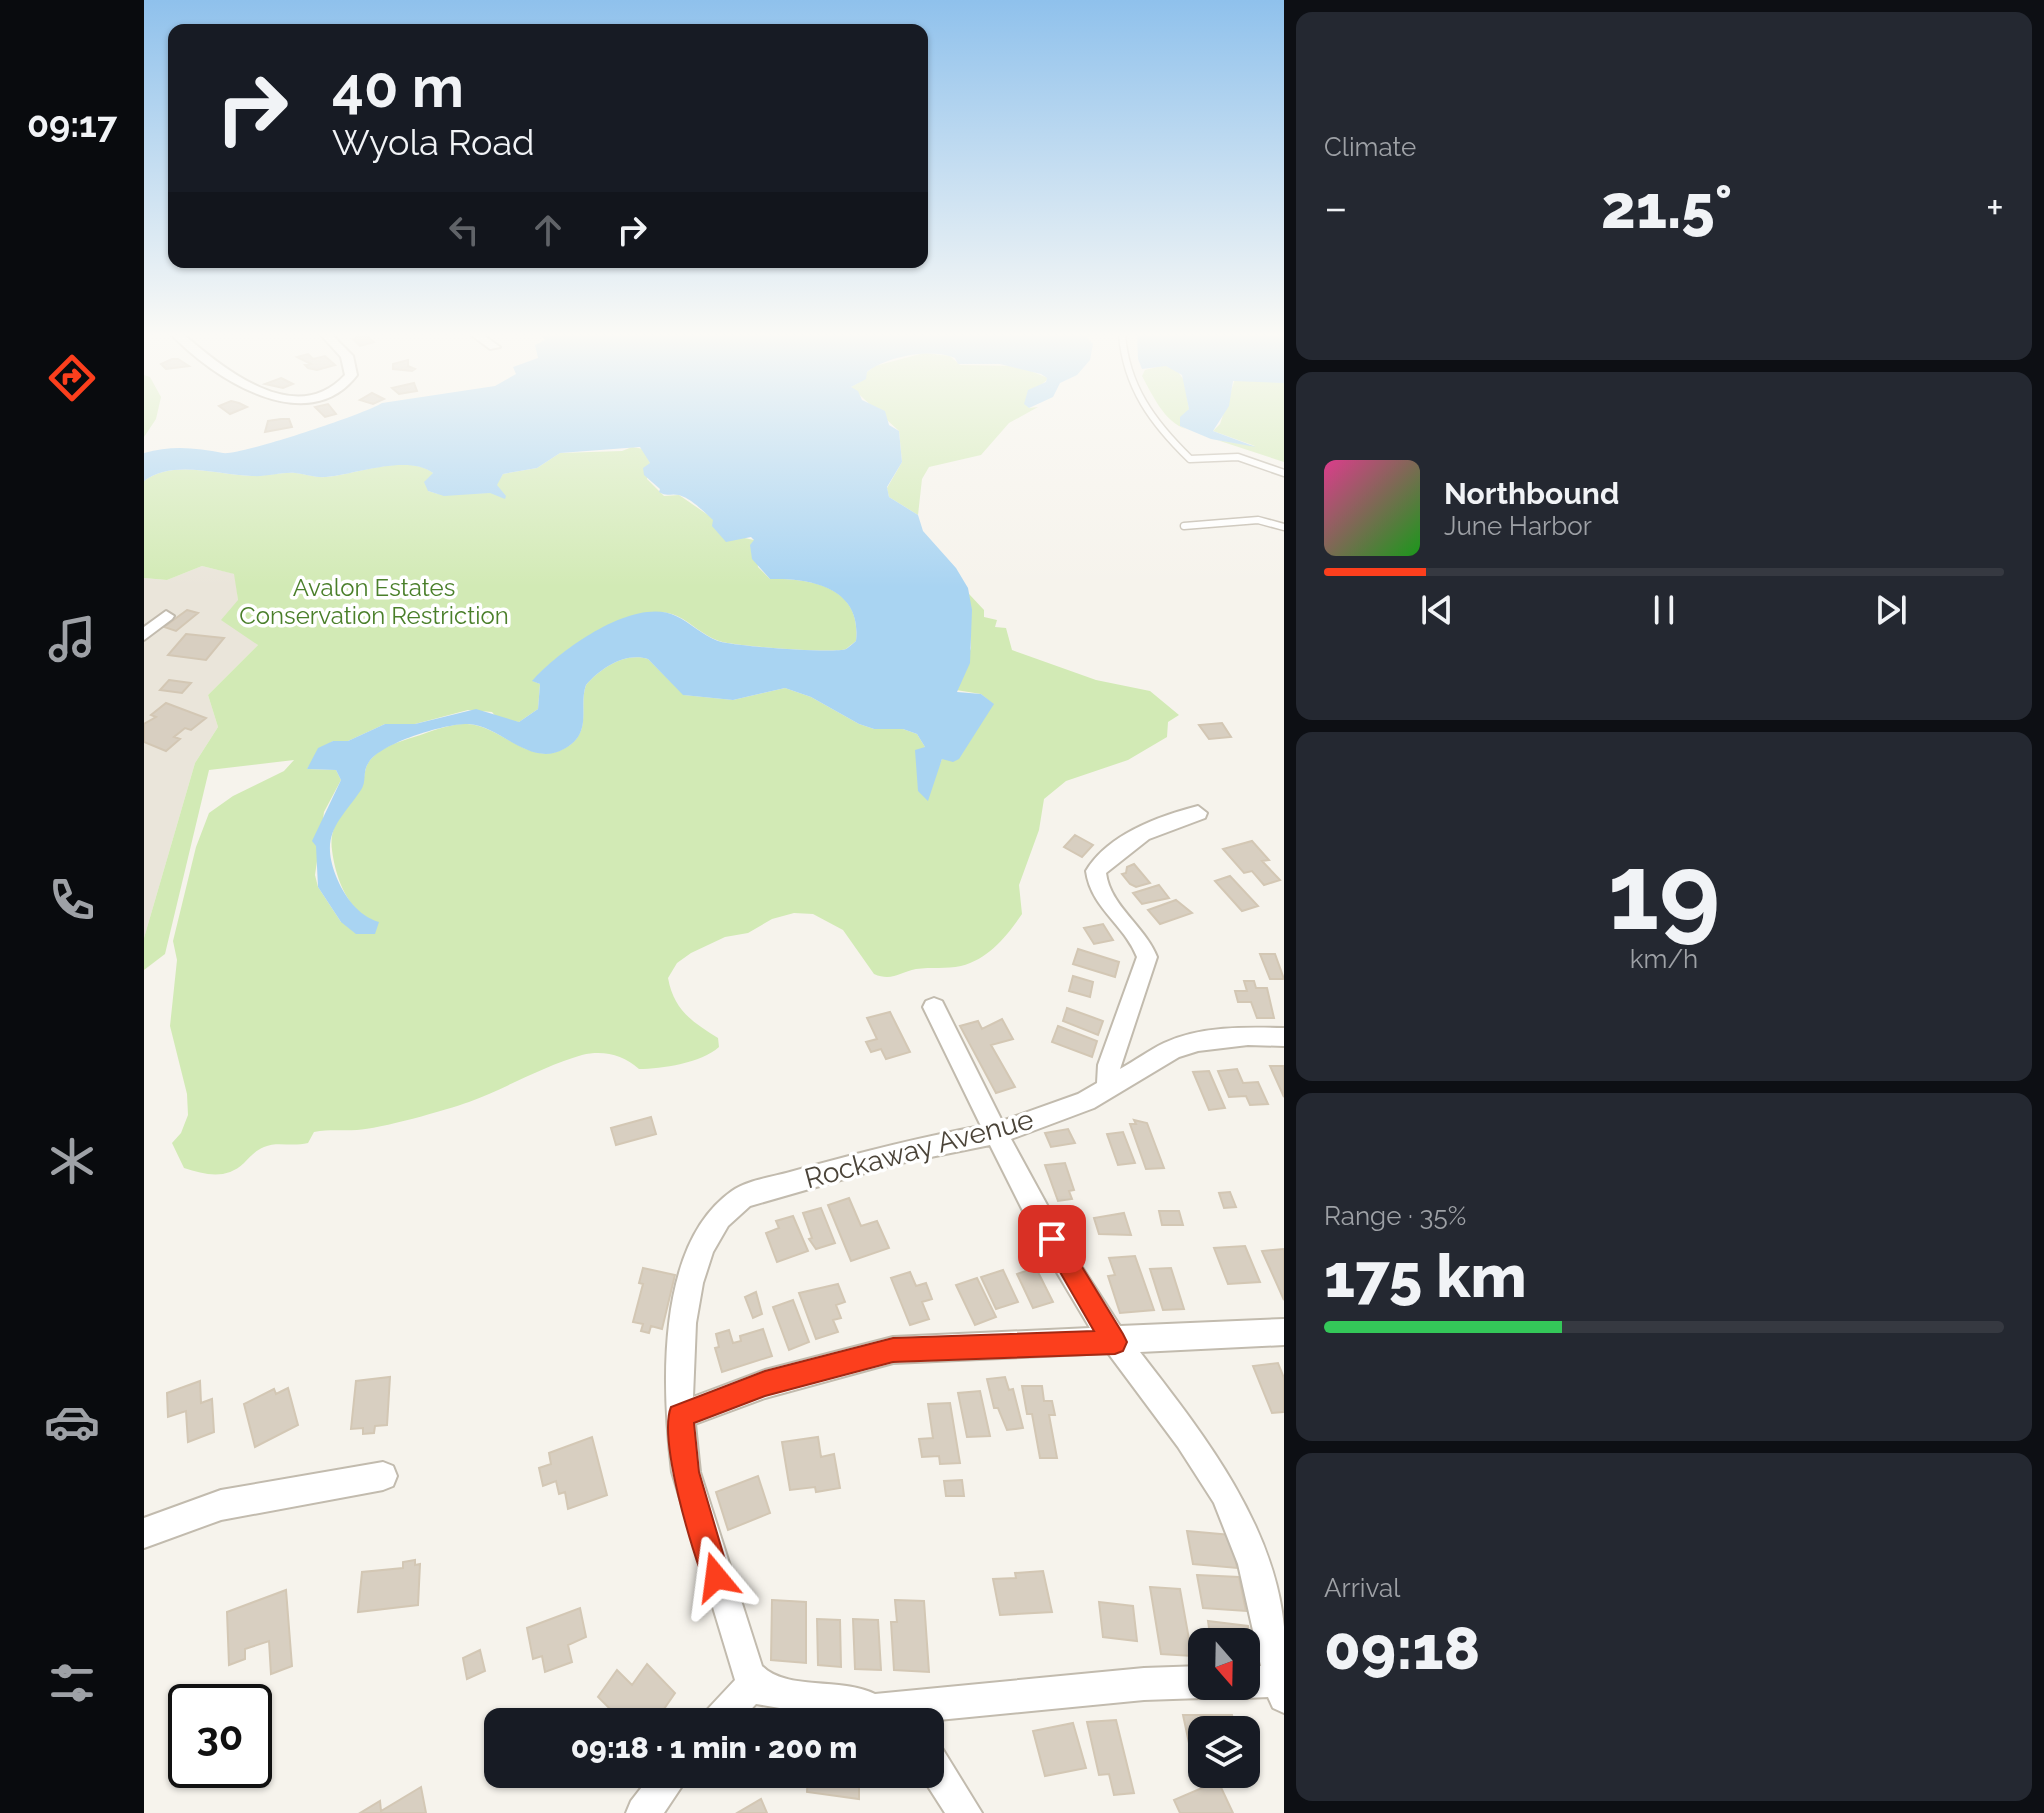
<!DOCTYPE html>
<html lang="en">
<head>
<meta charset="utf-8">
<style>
	body { margin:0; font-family:Raleway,sans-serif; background:#242831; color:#f1f3f6; height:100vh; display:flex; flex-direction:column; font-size:30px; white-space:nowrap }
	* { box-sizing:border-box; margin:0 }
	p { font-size:26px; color:#9ea1a6 }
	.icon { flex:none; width:44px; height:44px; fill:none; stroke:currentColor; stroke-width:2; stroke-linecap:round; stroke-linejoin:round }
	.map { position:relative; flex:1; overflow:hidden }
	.panel { display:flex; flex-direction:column; gap:12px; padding:12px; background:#0d0f14; width:760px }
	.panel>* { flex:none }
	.hud { position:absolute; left:24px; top:24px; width:760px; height:244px; border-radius:16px; box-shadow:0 2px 6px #0004; background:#171b24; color:#f1f3f6; overflow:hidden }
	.needle { width:52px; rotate:160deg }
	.fabs { position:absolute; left:1044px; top:1628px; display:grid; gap:16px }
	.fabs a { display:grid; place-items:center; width:72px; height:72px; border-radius:16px; background:#171b24; box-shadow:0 2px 6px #0004; font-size:40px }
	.speed { position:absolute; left:24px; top:1684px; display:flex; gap:16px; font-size:40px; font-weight:700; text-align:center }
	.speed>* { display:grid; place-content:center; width:104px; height:104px; border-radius:50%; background:#171b24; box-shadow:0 2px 6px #0004; line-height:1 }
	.speed .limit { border:4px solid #111; border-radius:12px; background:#fff; color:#111 }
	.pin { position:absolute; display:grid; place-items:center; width:68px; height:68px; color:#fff; margin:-34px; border-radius:16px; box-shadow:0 4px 12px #0006 }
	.me { position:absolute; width:88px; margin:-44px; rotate:344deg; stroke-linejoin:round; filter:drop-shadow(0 0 6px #0008) }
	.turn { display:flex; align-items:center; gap:28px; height:168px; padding:0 32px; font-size:36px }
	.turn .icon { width:104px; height:104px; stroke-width:2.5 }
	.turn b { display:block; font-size:56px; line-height:68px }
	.lanes { display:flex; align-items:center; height:76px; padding:0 32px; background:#0003; justify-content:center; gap:40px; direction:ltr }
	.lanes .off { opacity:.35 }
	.big { font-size:60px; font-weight:800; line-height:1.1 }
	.panel .card { flex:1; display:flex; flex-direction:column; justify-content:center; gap:12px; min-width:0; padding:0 28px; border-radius:16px; background:#242831 }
	.panel .dial { align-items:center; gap:0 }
	.dial b { font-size:104px; line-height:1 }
	.song { display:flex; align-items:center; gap:24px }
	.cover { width:96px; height:96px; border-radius:12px; background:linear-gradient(135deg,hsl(330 70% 55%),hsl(120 70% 35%)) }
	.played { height:8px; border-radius:4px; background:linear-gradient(90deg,#fc3f1d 15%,#363941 15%) }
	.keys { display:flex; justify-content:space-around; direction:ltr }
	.heat { display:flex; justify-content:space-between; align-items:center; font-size:44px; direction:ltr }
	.charge { height:12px; border-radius:6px; background:linear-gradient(90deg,#34c759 35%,#363941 0) }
	.trip { position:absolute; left:340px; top:1708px; width:460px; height:80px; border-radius:16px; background:#171b24; box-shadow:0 2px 6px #0004; font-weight:800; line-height:80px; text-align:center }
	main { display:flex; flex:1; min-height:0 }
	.tab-bar { display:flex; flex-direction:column; width:144px; justify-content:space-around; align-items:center; background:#090b0e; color:#9ea1a6 }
	.tab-bar .icon { width:56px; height:56px }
	.tab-bar .on { color:#fc3f1d }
	.tab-bar b { font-size:36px; color:#f1f3f6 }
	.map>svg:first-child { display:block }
	.residential { fill:#eae5da }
	.green { fill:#d2eab5 }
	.water { fill:#a9d4f2 }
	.building { fill:#d8cfc1; stroke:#d3c7b4; stroke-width:2 }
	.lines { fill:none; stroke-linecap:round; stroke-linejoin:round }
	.service-casing { stroke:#c2bbae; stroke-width:9 }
	.minor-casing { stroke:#c2bbae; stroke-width:4 }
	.service { stroke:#fff; stroke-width:6 }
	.minor { fill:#fff; fill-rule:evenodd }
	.route { fill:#fc3f1d; stroke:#a42913; stroke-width:2 }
	.labels { text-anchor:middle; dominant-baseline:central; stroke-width:7; stroke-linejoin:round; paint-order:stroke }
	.far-park-label { font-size:24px; fill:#4a7f2a; stroke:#fff }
	.street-label { font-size:28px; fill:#4b4439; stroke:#fff }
</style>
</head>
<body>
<main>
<nav class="tab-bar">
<b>09:17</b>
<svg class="icon on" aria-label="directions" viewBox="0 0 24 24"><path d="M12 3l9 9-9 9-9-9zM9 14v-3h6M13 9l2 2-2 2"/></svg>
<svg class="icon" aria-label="music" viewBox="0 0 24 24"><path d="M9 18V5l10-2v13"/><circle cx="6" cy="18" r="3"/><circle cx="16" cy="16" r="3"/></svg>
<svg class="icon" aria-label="phone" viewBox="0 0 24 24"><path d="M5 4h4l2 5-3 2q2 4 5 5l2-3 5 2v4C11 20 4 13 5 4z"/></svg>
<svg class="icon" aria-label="climate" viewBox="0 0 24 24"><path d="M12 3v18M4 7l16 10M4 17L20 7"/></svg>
<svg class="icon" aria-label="car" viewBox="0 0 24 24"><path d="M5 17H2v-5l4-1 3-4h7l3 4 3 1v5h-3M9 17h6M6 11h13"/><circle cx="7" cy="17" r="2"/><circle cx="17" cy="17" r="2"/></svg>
<svg class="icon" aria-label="filters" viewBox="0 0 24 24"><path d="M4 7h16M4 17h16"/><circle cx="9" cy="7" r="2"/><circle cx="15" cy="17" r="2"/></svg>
</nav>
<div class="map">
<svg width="1140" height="1813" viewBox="0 0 1140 1813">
	<rect width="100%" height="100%" fill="#f6f3ec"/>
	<!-- residential -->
	<path class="residential" d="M58 566 91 574 94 600 114 645 64 695 74 727 51 763 0 938V578L23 580Z"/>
	<!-- green -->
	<path class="green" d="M780 353 806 356 816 365 874 366 904 378C897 389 878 390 885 408L894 407 865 423 837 455 785 467 778 479 774 515 745 497 743 488 758 462 755 431 707 387 721 379 723 372 731 366Z
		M1021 365 1031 368 1040 380 1045 409 1036 426 1042 429C1020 422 1008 394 998 376L1001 370Z
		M0 375 6 377 17 397 12 419 0 437Z
		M1091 379 1140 383V462L1073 440 1111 446 1069 431 1076 424Z
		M488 447 500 449 506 463 503 479 520 496 535 495 596 537 610 540 614 567 626 579C670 578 718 588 712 641 711 642 703 648 702 649 690 654 589 646 575 641 558 635 548 623 533 616 493 597 414 651 389 681L396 684 394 709 375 722 354 719 348 712 324 710 271 724H241L204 741H189L178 748 163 769 192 770 197 780 180 812 171 875 174 887 197 922 222 918C201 903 191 875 188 850 184 821 205 810 217 786 222 777 219 768 227 759 238 746 255 742 270 737 286 732 306 723 323 724 356 725 386 767 419 749 450 734 434 707 442 685 457 668 481 652 504 659L540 695 589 700 641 688 667 697 715 724 730 729H759L773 734 781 747 774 791 787 786 798 759 849 704 837 694 812 690 827 648 825 594 840 610V617L853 620 851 627 862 628 868 650 952 680 1006 691 1035 715 1024 722 1023 737 984 760 922 781 900 799 895 830 875 885 878 914C863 936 845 959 817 966 802 969 787 967 772 969 756 972 748 982 730 974L699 930 669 914 650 913 628 919 604 933 581 937 547 953 533 963 524 978C530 1010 547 1021 574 1038L575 1047C557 1063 518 1069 495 1069 479 1055 460 1050 438 1055 399 1066 363 1088 325 1102 303 1110 235 1129 213 1130 198 1131 186 1129 170 1132L164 1143C147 1147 133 1141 120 1147 112 1150 106 1157 100 1163 82 1180 62 1175 40 1168L28 1143 37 1133 44 1115 43 1094 26 1026 33 960 29 941 52 847 65 813 89 796 140 771 150 760 65 770 21 954 0 970V938L51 763 74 727 64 695 114 645 77 620 94 600 90 574 58 566 23 580 0 578V481C29 459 74 475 108 476 123 476 137 472 152 473 161 474 173 478 182 477 214 474 263 453 289 473L284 491 294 494 346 493 359 474 393 468 416 453 478 451Z"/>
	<!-- water -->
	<path class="water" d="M397 334H950L943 337 949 344 946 360 933 375 916 383 909 397 885 408 880 404 884 390 902 382 903 378 897 374 856 364H814L811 358C787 348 744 356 723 372L722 379 707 387 714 391 718 400 741 411 745 425 755 431 758 462 743 487 745 497 774 515 779 531 812 568 824 588 828 610 826 663 813 692 837 694 850 704 815 759 809 762 798 759 784 801 774 791 771 750 781 747 773 734 759 729H730L715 724 667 697 641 688 589 700 539 695 504 659C481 652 457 668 442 685 434 707 450 733 420 749 386 768 357 726 325 724 302 723 237 743 225 762 218 771 223 782 217 790 197 820 175 833 192 876 200 896 214 916 235 922L231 934H212L197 922 174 887 172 846 168 841 197 780 192 770 163 769 174 748 189 741H204L241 724H271L332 709 375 722 394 709 396 684 388 681C414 651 491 595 532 616 547 623 558 635 574 641 588 646 690 654 702 649 704 648 711 642 712 641 718 589 670 578 626 579L608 559 606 545 610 540 607 537 582 542 568 526 569 520C559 511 548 499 535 495 526 493 523 497 515 492L516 489 500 475 499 468 506 463 496 447 416 453 393 468 359 474 353 485 362 496 361 499 346 493 300 496 284 491 280 482 289 473C264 454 213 474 182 477 172 478 161 474 151 473 137 472 123 477 108 476 74 475 29 459 0 481V453C28 445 53 448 79 453 95 456 221 414 238 403L351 386 372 374 369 367 394 358 391 345 401 340Z
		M993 334H1140V383L1089 381 1085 406 1069 431 1112 447 1067 439 1036 426V417L1045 409 1038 375 1022 366 998 369 994 359Z"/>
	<!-- building -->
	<path class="building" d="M210 334H226L222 335 230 342 216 346 209 339 214 337Z
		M164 354 169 359 181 356 191 365 173 370 164 368 161 365 167 364 153 357Z
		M28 359H34L45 366 22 369 17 364Z
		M264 360V366L271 369 268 371 249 369V364Z
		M137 378 149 384 139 388 121 384Z
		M270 383 273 391 255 394 248 388Z
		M228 393 240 399 229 404 216 400Z
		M87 401 95 403 103 407 86 414 75 406Z
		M184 404 192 414 181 417 171 407Z
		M137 419H145L148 427 121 432 124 421Z
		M43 610 54 613 32 631 20 627Z
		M42 634 80 638 62 660 24 655Z
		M25 680 47 683 38 693 16 690Z
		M22 703 62 718 47 730 41 728 30 737 36 739 22 751 0 742V724L12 717 7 715Z
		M1078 723 1087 737 1065 739 1055 725Z
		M931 835 949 845 938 857 920 847Z
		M1108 841 1125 860 1118 861 1136 880 1120 885 1108 871 1100 873 1079 849Z
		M990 864 1006 883 992 887 986 884 978 874 982 873 983 867Z
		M1086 876 1114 906 1098 911 1071 881Z
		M1015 885 1025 898 998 904 989 893Z
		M1032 900 1048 913 1016 924 1004 910Z
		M959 924 969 940 950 944 940 928Z
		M934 949 975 962 971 977 929 964Z
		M1116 954H1131L1140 979H1126Z
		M929 976 949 982 946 997 925 991Z
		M1100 981H1110L1112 988H1123L1130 1018H1113L1107 1002H1094L1091 991H1103Z
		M923 1008 959 1021 954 1035 919 1021Z
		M746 1012 766 1052 742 1059 737 1049 727 1052 722 1042 733 1039 723 1018Z
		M858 1019 869 1039 847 1045 871 1087 852 1093 816 1026 834 1021 838 1029Z
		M914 1026 953 1041 948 1057 908 1042Z
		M1126 1066H1140V1097Z
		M1093 1069 1099 1083 1114 1082 1124 1104 1106 1105 1102 1096 1085 1097 1074 1071Z
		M1065 1071 1081 1108 1065 1110 1049 1072Z
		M507 1117 512 1134 472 1145 467 1128Z
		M990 1120 1003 1123 1020 1168 1002 1169 986 1124H992Z
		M924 1129 931 1143 907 1147 901 1133Z
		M979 1132 991 1163 974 1165 963 1134Z
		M921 1163 930 1190 925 1191 928 1199 914 1201 901 1165Z
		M1086 1192 1092 1207 1080 1208 1075 1193Z
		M705 1198 717 1226 733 1221 745 1248 707 1261 684 1205Z
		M677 1208 691 1243 672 1249 665 1239 668 1238 659 1213Z
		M1015 1211H1035L1039 1225H1018Z
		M980 1213 987 1235 955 1234 950 1218Z
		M649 1216 664 1251 633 1262 622 1233 635 1228 632 1221Z
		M1101 1246 1116 1282 1084 1284 1070 1248Z
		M1140 1249V1300L1118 1251Z
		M886 1256 909 1302 889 1308 873 1274 882 1271 876 1259Z
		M991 1256 1010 1310 976 1313 964 1276 971 1275 965 1258Z
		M499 1268 531 1275 518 1329 507 1326 505 1333 497 1331 499 1324 489 1322 499 1284 495 1283Z
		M1027 1268 1040 1309 1019 1310 1006 1269Z
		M859 1270 874 1302 852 1309 837 1277Z
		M766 1272 772 1286 782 1283 788 1299 778 1302 785 1319 766 1325 747 1278Z
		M833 1278 852 1317 831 1325 812 1285Z
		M694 1284 701 1302 692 1305 697 1318 689 1320 694 1332 672 1339 655 1293Z
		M612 1292 618 1314 609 1318 601 1297Z
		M649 1300 665 1342 645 1350 629 1307Z
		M619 1329 628 1356 578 1372 571 1348 575 1347 572 1334 585 1330 589 1343 597 1341 596 1336Z
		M1134 1363 1140 1378V1412L1128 1413 1109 1366Z
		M246 1377 243 1425 231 1426 230 1433 219 1434V1428L207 1429 212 1381Z
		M861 1377 865 1390 869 1389 879 1428 863 1430 854 1408H850L843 1379Z
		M56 1381 57 1403 68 1399 70 1432 44 1442 42 1411 24 1417 23 1393Z
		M878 1386H898L900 1401H908L911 1415H905L913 1458H896L888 1414H883Z
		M144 1388 154 1425 111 1447 100 1404 130 1389 132 1394Z
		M836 1391 846 1436 823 1437 814 1393Z
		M806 1403 816 1463 796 1464 795 1456 778 1457 775 1439 789 1438 784 1404Z
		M448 1437 463 1495 424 1509 421 1492 415 1494 412 1481 399 1486 395 1468 407 1464 405 1453Z
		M674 1437 677 1457 690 1454 696 1488 672 1492 671 1487 646 1490 638 1442Z
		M614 1476 626 1513 584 1530 572 1492Z
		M818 1480 820 1496H802L800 1481Z
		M1043 1531 1087 1535 1093 1568 1049 1564Z
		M271 1560V1565L276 1564 274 1605 214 1612 218 1572 259 1568V1562Z
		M899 1571 908 1612 856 1615 849 1579 872 1578 871 1573Z
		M1053 1575 1095 1577 1102 1611 1059 1608Z
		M1006 1587 1036 1589 1048 1656 1017 1654Z
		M142 1590 148 1666 127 1674 125 1641 101 1649V1659L85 1665 83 1612Z
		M628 1600 662 1602V1663L627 1660Z
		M751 1600 780 1601 785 1672 750 1670 747 1622H753Z
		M955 1602 989 1606 993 1641 959 1637Z
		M436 1608 442 1637 424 1645 428 1662 401 1672 398 1656 389 1659 383 1628Z
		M673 1619 696 1620 697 1667 674 1665Z
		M709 1619 734 1620 737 1670 711 1669Z
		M1064 1621 1104 1626 1109 1656 1102 1655V1642H1067Z
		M336 1650 341 1671 323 1679 319 1658Z
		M503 1664 531 1693 511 1722H484L476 1714 474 1717 454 1697 473 1670 488 1685Z
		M1039 1715H1088L1090 1723H1099L1101 1730H1058V1757H1048Z
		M972 1720 990 1793 970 1795 965 1774 955 1775 943 1722Z
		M929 1723 942 1768 901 1776 889 1731Z
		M664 1774H715V1799L663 1792Z
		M1074 1781 1089 1813H1036L1030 1800Z
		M277 1787 282 1813H216L236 1801 237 1811Z
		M617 1799 623 1813H593Z"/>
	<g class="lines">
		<!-- service casing -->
		<g class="service-casing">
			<path id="service" d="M978 334C982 387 1009 423 1046 459L1094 457 1140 473
				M1040 526 1114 520 1140 527"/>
		</g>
		<!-- minor casing -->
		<g class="minor-casing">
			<path id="minor" d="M27 334H39C79 368 151 429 201 375L197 357 176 334H187L209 356 213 375C164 440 68 378 27 334Z
				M326 334H338L356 347 346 349Z
				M22 611 30 616 28 619 0 640V627Z
				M1054 806 1063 813 1061 818 1005 839 962 873C966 906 1001 926 1013 957L976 1069C991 1061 1005 1050 1020 1043 1057 1026 1101 1027 1140 1028V1046L1104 1045 1054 1051 1035 1057 950 1108 867 1139 932 1258 976 1326 1140 1319V1345L996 1352C1057 1431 1130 1522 1140 1627 1140 1655 1140 1685 1140 1713L1129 1708 1124 1697 1102 1698 1091 1693 1088 1686H1102V1666H1117L1094 1564 1070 1503 1034 1447 964 1353 749 1363 621 1398 551 1424 556 1472 618 1666C643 1691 697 1677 731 1694L1000 1668 1058 1666V1686H1072L1069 1693 1058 1698 1000 1700 774 1722H717L612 1704 595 1722H557L562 1711 591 1680 528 1472C518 1389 511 1245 588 1191 604 1180 628 1177 646 1172 710 1154 772 1138 837 1126L779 1007 782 1001 790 998 798 1001 858 1121 934 1094 953 1083 954 1065 993 957C980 924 947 908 942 871 964 834 1015 816 1054 806ZM846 1145 893 1239 946 1328 749 1337 621 1370 549 1397 552 1323 559 1283 569 1252 584 1226 606 1206 752 1164Z
				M239 1462 249 1466 253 1476 249 1486 239 1490 77 1520 0 1548V1518L77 1490Z
				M786 1743 798 1748 838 1813H801L776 1774H786Z
				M508 1774H546L520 1813H482L487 1801Z"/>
		</g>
		<!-- service -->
		<use href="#service" class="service"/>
		<!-- minor -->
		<use href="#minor" class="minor"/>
	</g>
	<!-- sky -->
	<linearGradient id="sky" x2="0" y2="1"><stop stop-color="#8fc1ec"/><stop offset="0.57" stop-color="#fbfaf6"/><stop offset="1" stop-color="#fbfaf6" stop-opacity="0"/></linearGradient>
	<rect width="1140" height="587" fill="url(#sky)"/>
	<!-- route -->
	<path class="route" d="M908 1228 916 1231 979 1334 983 1342 979 1351 971 1354 749 1362 621 1396 550 1423 555 1472 586 1577 582 1586 572 1590 562 1586C548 1552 514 1439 527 1407L621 1371 749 1338 950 1331 897 1239 900 1231Z"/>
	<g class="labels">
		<!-- far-park labels -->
		<g class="far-park-label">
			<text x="230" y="587">Avalon Estates<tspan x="230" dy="28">Conservation Restriction</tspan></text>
		</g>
		<!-- street labels -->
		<g class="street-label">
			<text transform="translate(775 1149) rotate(-15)">Rockaway Avenue</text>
		</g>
	</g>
</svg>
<div class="fabs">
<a><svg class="needle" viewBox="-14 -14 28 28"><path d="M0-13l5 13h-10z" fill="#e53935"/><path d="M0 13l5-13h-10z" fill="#9ea1a6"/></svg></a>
<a><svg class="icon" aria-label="layers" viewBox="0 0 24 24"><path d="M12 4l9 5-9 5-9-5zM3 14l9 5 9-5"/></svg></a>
</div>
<div class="speed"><div class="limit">30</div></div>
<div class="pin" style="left:908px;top:1239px;background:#d93025"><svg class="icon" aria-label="arrive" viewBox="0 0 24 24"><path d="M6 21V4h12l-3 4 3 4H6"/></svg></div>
<svg class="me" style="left:572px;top:1577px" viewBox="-20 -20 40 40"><path d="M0-17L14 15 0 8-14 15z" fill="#fc3f1d" stroke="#fff" stroke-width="4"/></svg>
<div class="trip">09:18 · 1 min · 200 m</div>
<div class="hud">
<div class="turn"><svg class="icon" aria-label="right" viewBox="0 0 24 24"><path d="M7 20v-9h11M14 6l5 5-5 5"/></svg><div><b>40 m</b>Wyola Road</div></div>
<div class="lanes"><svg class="icon off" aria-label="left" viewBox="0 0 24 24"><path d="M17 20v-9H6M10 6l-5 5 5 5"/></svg><svg class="icon off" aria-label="ahead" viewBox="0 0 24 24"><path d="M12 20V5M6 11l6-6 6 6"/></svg><svg class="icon" aria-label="right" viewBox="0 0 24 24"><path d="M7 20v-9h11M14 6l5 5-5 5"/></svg></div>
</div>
</div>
<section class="panel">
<div class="card"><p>Climate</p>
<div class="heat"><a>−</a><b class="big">21.5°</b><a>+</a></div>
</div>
<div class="card">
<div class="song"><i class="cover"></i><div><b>Northbound</b><p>June Harbor</p></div></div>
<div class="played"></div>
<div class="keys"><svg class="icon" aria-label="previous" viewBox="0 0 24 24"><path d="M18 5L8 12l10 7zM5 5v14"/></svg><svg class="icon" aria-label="pause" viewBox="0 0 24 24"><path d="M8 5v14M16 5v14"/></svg><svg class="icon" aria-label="next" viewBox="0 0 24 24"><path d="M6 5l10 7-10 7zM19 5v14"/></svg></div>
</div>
<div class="card dial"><b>19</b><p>km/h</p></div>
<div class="card"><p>Range · 35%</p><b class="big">175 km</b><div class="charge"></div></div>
<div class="card"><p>Arrival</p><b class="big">09:18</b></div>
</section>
</main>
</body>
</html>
